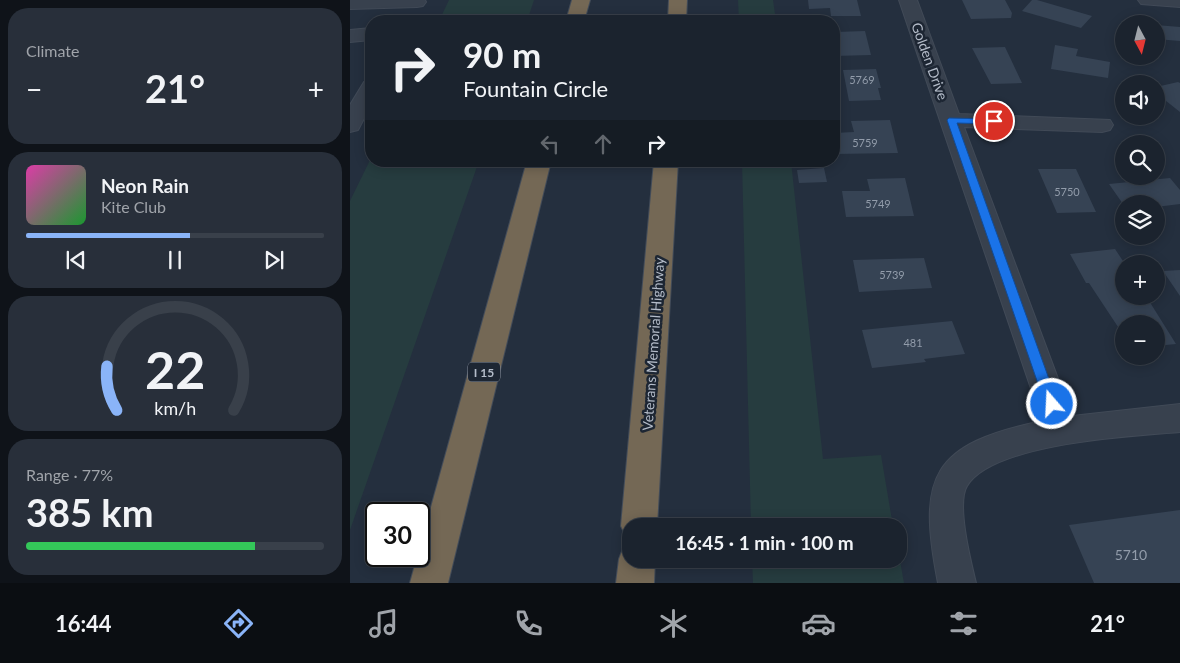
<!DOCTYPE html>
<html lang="en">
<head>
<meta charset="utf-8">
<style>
	body { margin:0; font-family:Lato,sans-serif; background:#282f3a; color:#f1f3f6; height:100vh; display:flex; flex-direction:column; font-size:19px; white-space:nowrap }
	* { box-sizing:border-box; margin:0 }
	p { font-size:16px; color:#a0a4aa }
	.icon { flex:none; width:28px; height:28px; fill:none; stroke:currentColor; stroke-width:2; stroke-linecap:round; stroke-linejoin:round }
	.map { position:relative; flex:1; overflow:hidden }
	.side { display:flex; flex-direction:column; gap:8px; padding:8px; background:#0f1319; width:350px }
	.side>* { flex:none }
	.top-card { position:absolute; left:15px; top:15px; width:475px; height:152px; border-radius:20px; box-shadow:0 2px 12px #0003,0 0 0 1px #39404a; background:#1b232e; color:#f1f3f6; overflow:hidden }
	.needle { width:32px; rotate:173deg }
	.buttons { position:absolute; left:765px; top:15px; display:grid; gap:10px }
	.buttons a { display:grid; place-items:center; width:50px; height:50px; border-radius:50%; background:#1b232e; box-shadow:0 2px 12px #0003,0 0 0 1px #39404a; font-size:25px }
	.speed { position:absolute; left:15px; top:502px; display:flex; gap:10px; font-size:25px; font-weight:700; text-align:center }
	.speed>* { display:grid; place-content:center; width:65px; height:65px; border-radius:50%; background:#1b232e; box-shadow:0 2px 12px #0003,0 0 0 1px #39404a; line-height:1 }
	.speed .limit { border:2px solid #111; border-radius:8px; background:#fff; color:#111 }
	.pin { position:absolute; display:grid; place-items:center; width:42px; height:42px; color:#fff; margin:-21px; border:2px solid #fff; border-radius:50%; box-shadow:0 1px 5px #0007 }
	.me { position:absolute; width:55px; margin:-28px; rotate:341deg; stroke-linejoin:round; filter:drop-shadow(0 0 4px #0008) }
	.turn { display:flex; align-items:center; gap:18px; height:105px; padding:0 15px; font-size:22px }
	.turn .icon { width:65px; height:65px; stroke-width:2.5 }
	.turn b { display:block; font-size:35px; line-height:42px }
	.lanes { display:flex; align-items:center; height:48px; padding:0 15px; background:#0003; justify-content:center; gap:25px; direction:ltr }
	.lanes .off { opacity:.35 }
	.big { font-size:38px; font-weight:700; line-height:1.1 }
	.side .widget { flex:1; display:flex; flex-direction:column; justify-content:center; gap:8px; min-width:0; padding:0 18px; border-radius:20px; background:#282f3a }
	.side .dial { align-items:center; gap:0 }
	.dial svg { height:130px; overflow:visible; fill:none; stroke:#39404a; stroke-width:7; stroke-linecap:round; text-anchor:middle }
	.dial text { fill:#f1f3f6; stroke:none }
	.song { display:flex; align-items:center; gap:15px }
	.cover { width:60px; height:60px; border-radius:8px; background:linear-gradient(135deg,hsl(320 70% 55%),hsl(130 70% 35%)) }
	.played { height:5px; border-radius:2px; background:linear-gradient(90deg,#8ab4f8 55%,#39404a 55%) }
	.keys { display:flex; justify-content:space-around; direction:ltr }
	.heat { display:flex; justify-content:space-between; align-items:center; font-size:28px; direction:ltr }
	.charge { height:8px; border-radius:4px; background:linear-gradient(90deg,#34c759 77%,#39404a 0) }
	.trip { position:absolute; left:272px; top:518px; width:285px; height:50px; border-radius:20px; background:#1b232e; box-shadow:0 2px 12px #0003,0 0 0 1px #39404a; font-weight:700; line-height:50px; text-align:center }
	.tabs { display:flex; height:80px; justify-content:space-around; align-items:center; background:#0b0e12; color:#a0a4aa }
	.tabs .icon { width:35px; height:35px }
	.tabs .selected { color:#8ab4f8 }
	.tabs b { font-size:22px; color:#f1f3f6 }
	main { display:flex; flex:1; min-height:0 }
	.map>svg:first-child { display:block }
	.green { fill:#263c3f }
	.building { fill:#364354 }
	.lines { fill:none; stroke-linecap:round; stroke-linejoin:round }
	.minor-casing { stroke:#414a57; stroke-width:2 }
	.highway-casing { stroke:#434c59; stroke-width:2 }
	.minor { fill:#38414e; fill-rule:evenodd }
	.highway { fill:#746855; fill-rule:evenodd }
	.route { fill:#1a73e8; stroke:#114b97 }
	.labels { text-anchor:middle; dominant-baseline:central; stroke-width:5; stroke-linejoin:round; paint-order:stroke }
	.number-label { font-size:11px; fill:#929caa }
	.shield { fill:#1d2633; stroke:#878f9c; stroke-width:1 }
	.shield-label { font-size:12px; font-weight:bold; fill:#b4bcc9 }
	.street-label { font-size:14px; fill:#b4bcc9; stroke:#1d2633 }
	.near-number-label { font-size:14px; fill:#929caa }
</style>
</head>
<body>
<main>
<section class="side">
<div class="widget"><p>Climate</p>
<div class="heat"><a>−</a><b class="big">21°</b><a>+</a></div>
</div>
<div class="widget">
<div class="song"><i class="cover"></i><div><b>Neon Rain</b><p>Kite Club</p></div></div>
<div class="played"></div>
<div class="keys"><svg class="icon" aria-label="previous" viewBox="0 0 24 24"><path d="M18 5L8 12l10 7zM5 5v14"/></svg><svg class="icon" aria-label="pause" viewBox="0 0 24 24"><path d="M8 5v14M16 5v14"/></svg><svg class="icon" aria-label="next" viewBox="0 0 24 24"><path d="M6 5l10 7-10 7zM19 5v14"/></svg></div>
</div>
<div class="widget dial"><svg viewBox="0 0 100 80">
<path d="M14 69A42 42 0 1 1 86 69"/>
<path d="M14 69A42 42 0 0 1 8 42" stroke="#8ab4f8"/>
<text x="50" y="56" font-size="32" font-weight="700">22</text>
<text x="50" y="72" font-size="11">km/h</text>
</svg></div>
<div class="widget"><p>Range · 77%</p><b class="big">385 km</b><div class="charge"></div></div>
</section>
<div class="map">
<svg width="830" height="583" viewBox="0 0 830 583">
	<rect width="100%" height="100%" fill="#242f3e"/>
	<!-- green -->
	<path class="green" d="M99 0H184L177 21H89Z
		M388 0H423L426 21H389Z
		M21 158V161H129L0 530V201Z
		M392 161H441L473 459 531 455 543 526H401Z
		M549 555 554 583H403L402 559H549Z"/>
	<!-- building -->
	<path class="building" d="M458 0H507L511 16H481L480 8 459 9Z
		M612 0H655L662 13 661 18 621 19Z
		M682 0H687L742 16 731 28 672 11Z
		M806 25 830 27V41L806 39Z
		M515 31 521 55 484 56V40H488L486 32Z
		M705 45 728 49 726 56 760 62 758 78 701 69Z
		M655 47 672 83 641 84 622 48Z
		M526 69 531 88H528L531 100 499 101 493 70Z
		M828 82 830 83V112L806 93V87Z
		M540 120 548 153 484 154V133L504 132 501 121Z
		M474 168 477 182 449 183 447 170Z
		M688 169H726L746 212 707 213Z
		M555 178 564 216 496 217 492 191H520L517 179Z
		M820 178 830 190V204L806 207V204H773L759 184Z
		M765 249 775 264 774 296H796L826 344 806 346V324H774V336L739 283H736L720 254Z
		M574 258 582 288 509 292 503 260Z
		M830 270V296L813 271Z
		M602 321 615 354 574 359 576 362 522 368 512 330Z
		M830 510V583H744L719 525Z"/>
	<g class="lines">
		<!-- minor casing -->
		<g class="minor-casing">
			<path id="minor" d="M0 0H75L76 2 73 6 67 7 0 9Z
				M549 0H567L609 114 760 120 763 125 760 130 752 132 614 127 722 416 830 404V432C782 436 643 443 617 486 606 504 621 562 626 583H588C567 476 581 444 692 421Z
				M788 0H830V7L791 4Z
				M21 28V40L0 42V30Z
				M21 80V105L8 130 0 132V105L14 82Z"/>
		</g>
		<!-- highway casing -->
		<g class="highway-casing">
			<path id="highway" d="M222 0H240L234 21H216Z
				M319 0H337L336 21H318Z
				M177 161H201L98 583H60Z
				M304 161H328L307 526H281V540L277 538 271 526Z
				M281 543V559H305L304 583H266L269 559 274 546Z"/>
		</g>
		<!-- minor -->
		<use href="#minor" class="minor"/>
		<!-- highway -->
		<use href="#highway" class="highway"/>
	</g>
	<!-- route -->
	<path class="route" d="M599 118 644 119 649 121 644 124 607 123 708 404 706 408H697L695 404 597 120Z"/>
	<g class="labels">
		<!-- number labels -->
		<g class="number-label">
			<text x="512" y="79">5769</text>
			<text x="515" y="142">5759</text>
			<text x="717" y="191">5750</text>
			<text x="528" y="203">5749</text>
			<text x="542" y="274">5739</text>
			<text x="563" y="342">481</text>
		</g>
		<!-- shield labels -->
		<rect class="shield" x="118" y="362.5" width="32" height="19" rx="4"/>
		<g class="shield-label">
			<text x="134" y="372">I 15</text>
		</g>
		<!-- street labels -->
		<g class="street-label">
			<text transform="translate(580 61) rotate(70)">Golden Drive</text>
			<text transform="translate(303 344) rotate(-86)">Veterans Memorial Highway</text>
		</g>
		<!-- near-number labels -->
		<g class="near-number-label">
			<text x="781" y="554">5710</text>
		</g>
	</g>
</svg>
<div class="buttons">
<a><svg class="needle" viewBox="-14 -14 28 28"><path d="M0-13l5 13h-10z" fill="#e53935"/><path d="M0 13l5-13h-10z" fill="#a0a4aa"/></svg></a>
<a><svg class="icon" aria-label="sound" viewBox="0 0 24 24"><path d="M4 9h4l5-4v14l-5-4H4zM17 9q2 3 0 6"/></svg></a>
<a><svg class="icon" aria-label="search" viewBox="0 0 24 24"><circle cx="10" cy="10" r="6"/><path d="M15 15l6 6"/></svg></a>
<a><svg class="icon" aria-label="layers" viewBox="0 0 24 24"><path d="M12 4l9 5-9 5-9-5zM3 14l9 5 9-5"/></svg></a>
<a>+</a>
<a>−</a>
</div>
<div class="speed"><div class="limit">30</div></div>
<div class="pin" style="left:644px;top:121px;background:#d93025"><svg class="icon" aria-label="arrive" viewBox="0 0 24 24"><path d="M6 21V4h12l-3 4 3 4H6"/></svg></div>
<svg class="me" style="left:702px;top:404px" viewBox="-20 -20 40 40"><circle r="17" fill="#1a73e8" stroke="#fff" stroke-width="3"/><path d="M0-11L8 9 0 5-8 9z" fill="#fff"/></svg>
<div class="trip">16:45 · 1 min · 100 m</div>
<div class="top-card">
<div class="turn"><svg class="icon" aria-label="right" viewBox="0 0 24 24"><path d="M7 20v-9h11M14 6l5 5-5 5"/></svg><div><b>90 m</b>Fountain Circle</div></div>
<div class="lanes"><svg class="icon off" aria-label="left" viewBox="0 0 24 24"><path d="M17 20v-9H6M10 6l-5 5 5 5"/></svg><svg class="icon off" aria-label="ahead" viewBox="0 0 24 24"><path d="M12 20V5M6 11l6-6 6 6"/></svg><svg class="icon" aria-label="right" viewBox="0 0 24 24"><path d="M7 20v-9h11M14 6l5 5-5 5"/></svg></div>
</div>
</div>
</main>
<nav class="tabs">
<b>16:44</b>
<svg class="icon selected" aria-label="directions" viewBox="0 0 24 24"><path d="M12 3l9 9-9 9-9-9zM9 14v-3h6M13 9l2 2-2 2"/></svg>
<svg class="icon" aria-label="music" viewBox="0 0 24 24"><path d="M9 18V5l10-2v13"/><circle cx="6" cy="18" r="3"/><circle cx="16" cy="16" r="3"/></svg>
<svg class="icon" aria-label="phone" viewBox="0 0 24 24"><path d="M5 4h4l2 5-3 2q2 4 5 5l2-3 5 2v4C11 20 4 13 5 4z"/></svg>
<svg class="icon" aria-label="climate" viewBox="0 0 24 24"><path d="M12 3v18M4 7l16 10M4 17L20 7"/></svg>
<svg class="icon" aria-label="car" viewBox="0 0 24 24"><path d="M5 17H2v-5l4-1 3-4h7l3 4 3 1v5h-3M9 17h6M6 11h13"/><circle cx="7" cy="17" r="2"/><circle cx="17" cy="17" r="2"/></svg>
<svg class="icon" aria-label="filters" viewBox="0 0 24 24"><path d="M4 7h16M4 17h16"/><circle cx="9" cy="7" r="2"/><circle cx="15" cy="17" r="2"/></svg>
<b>21°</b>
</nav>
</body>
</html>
